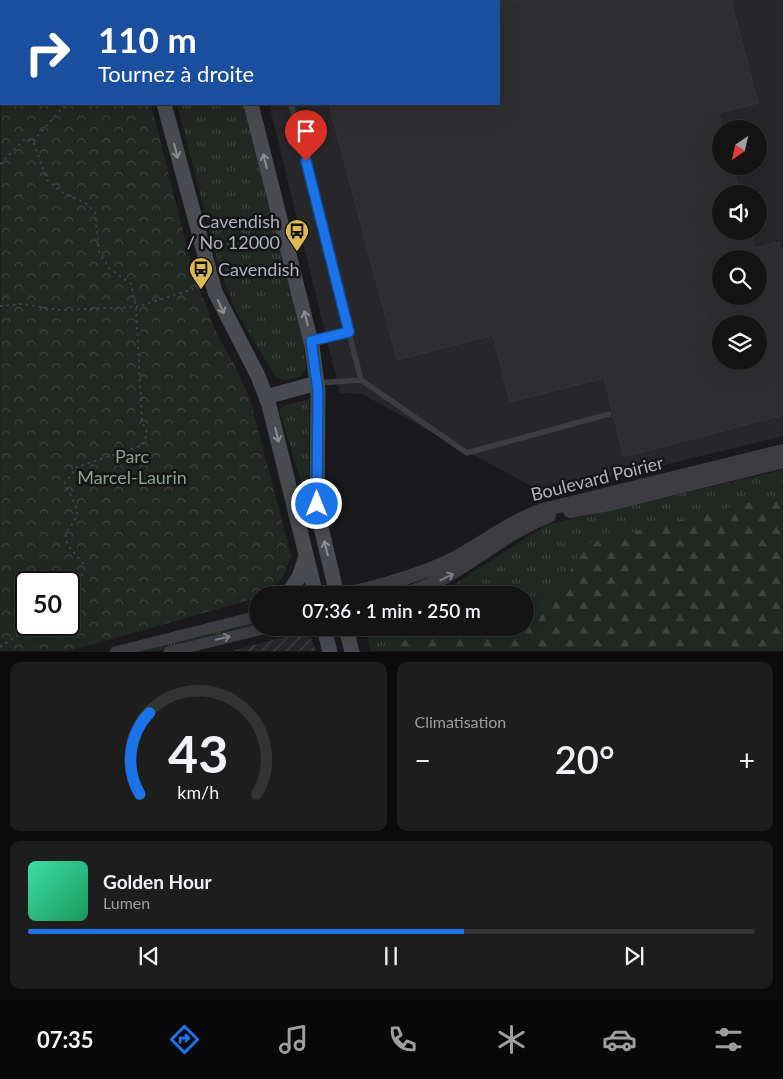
<!DOCTYPE html>
<html lang="fr">
<head>
<meta charset="utf-8">
<style>
	body { margin:0; font-family:Lato,sans-serif; background:#1d1d1e; color:#f1f3f6; height:100vh; display:flex; flex-direction:column; font-size:19px; white-space:nowrap }
	* { box-sizing:border-box; margin:0 }
	p { font-size:16px; color:#9d9ea0 }
	.icon { flex:none; width:28px; height:28px; fill:none; stroke:currentColor; stroke-width:2; stroke-linecap:round; stroke-linejoin:round }
	.map { position:relative; height:652px; overflow:hidden }
	.panel { display:flex; flex-direction:column; gap:10px; padding:10px; background:#0b0b0c; flex:1 }
	.panel>* { flex:none }
	.guide { position:absolute; left:0px; top:0px; width:500px; height:105px; box-shadow:0 5px 20px #0002,0 0 0 1px #333334; background:#1a4fa0; color:#fff; overflow:hidden }
	.needle { width:32px; rotate:214deg }
	.fabs { position:absolute; left:712px; top:120px; display:grid; gap:10px }
	.fabs a { display:grid; place-items:center; width:55px; height:55px; border-radius:50%; background:#141415; box-shadow:0 5px 20px #0002,0 0 0 1px #333334; font-size:25px }
	.speed { position:absolute; left:15px; top:571px; display:flex; gap:10px; font-size:25px; font-weight:700; text-align:center }
	.speed>* { display:grid; place-content:center; width:65px; height:65px; border-radius:50%; background:#141415; box-shadow:0 5px 20px #0002,0 0 0 1px #333334; line-height:1 }
	.speed .limit { border:2px solid #111; border-radius:8px; background:#fff; color:#111 }
	.pin { position:absolute; display:grid; place-items:center; width:42px; height:42px; color:#fff; margin:-51px -21px; border-radius:50% 50% 50% 0; rotate:-45deg; box-shadow:0 0 5px #0007 }
	.pin .icon { rotate:45deg }
	.me { position:absolute; width:55px; margin:-28px; rotate:0deg; stroke-linejoin:round; filter:drop-shadow(0 0 4px #0008) }
	.turn { display:flex; align-items:center; gap:18px; height:105px; padding:0 15px; font-size:22px }
	.turn .icon { width:65px; height:65px; stroke-width:2.5 }
	.turn b { display:block; font-size:35px; line-height:42px }
	.big { font-size:38px; font-weight:600; line-height:1.1 }
	.panel .tile { flex:1; display:flex; flex-direction:column; justify-content:center; gap:8px; min-width:0; padding:0 18px; border-radius:10px; background:#1d1d1e }
	.panel .dial { align-items:center; gap:0 }
	.dial svg { height:130px; overflow:visible; fill:none; stroke:#333334; stroke-width:7; stroke-linecap:round; text-anchor:middle }
	.dial text { fill:#f1f3f6; stroke:none }
	.song { display:flex; align-items:center; gap:15px }
	.cover { width:60px; height:60px; border-radius:8px; background:linear-gradient(135deg,hsl(160 70% 55%),hsl(150 70% 35%)) }
	.played { height:5px; border-radius:2px; background:linear-gradient(90deg,#1a73e8 60%,#333334 60%) }
	.keys { display:flex; justify-content:space-around; direction:ltr }
	.heat { display:flex; justify-content:space-between; align-items:center; font-size:28px; direction:ltr }
	.panel .tiles { flex:1; display:grid; gap:10px; grid-template-columns:1fr 1fr }
	.tile:last-child { grid-column:span 2 }
	.trip { position:absolute; left:249px; top:586px; width:285px; height:50px; border-radius:25px; background:#141415; box-shadow:0 5px 20px #0002,0 0 0 1px #333334; font-weight:600; line-height:50px; text-align:center }
	.tabs { display:flex; height:80px; justify-content:space-around; align-items:center; background:#080808; color:#9d9ea0 }
	.tabs .icon { width:35px; height:35px }
	.tabs .active { color:#1a73e8 }
	.tabs b { font-size:22px; color:#f1f3f6 }
	.map>svg:first-child { display:block }
	.built { fill:#272629; fill-rule:evenodd }
	.industrial { fill:url(#industrial-furrows) }
	.grass { fill:url(#grass-tufts) }
	.forest { fill:url(#forest-firs) }
	.park { fill:url(#park-crowns); fill-rule:evenodd }
	.building { fill:#2e2d30; stroke:#353438; fill-rule:evenodd }
	.lines { fill:none; stroke-linecap:round; stroke-linejoin:round }
	.path { stroke:#424347; stroke-width:2; stroke-dasharray:2.5 4; stroke-linecap:butt }
	.service { stroke:#3c3c41; stroke-width:5.5 }
	.minor { stroke:#3c3c41; stroke-width:11 }
	.tertiary { stroke:#3c3c41; stroke-width:14 }
	.secondary { stroke:#4a4b50; stroke-width:15 }
	.oneway { stroke:#8b8d95 }
	.oneway2 { stroke:#7b7c84 }
	.route-casing { stroke:#114b97; stroke-width:12 }
	.route { stroke:#1a73e8; stroke-width:9 }
	.labels { text-anchor:middle; dominant-baseline:central; stroke-width:5; stroke-linejoin:round; paint-order:stroke }
	.poi-label { font-size:18px; fill:#aeb1ba; stroke:#151517; text-anchor:end }
	.park-label { font-size:18px; fill:#88a28c; stroke:#151517 }
	.street-label { font-size:18px; fill:#aeb1ba; stroke:#151517 }
</style>
</head>
<body>
<div class="map">
<svg width="783" height="652" viewBox="0 0 783 652">
	<defs>
		<pattern id="industrial-furrows" width="10" height="10" patternUnits="userSpaceOnUse" patternTransform="scale(1.25)"><rect width="10" height="10" fill="#272629"/><path d="M-1 1l2-2M0 10L10 0M9 11l2-2" fill="none" stroke="#444346"/></pattern>
		<pattern id="grass-tufts" width="24" height="20" patternUnits="userSpaceOnUse" patternTransform="scale(1.25)"><rect width="24" height="20" fill="#212722"/><path d="M3 7l-1-3M5 7V3M7 7l1-3M15 17l-1-3M17 17v-4M19 17l1-3" fill="none" stroke="#3f4440"/></pattern>
		<pattern id="forest-firs" width="22" height="20" patternUnits="userSpaceOnUse" patternTransform="scale(1.25)"><rect width="22" height="20" fill="#212722"/><path d="M5 1l3.5 6h-7zM16 11l3.5 6h-7z" fill="#3f4440"/></pattern>
		<pattern id="park-crowns" width="20" height="18" patternUnits="userSpaceOnUse" patternTransform="scale(1.25)"><rect width="20" height="18" fill="#212722"/><path d="M2 6a3 3 0 1 1 6 0M12 15a3 3 0 1 1 6 0" fill="none" stroke="#3f4440"/></pattern>
	</defs>
	<rect width="100%" height="100%" fill="#1a1a1c"/>
	<!-- built -->
	<path class="built" d="M243 0H783V436L631 473 540 491 362 394 340 393 269 104H499V1ZM721 129H759V166H721ZM721 194H759V231H721ZM721 259H759V296H721ZM721 324H759V361H721Z"/>
	<!-- industrial -->
	<path class="industrial" d="M298 633 307 634 311 638 316 651H232Z"/>
	<!-- grass -->
	<path class="grass" d="M177 104H244L303 334 306 368 301 376 287 380 276 378 235 309 220 270Z
		M310 399 309 404V507L279 410 282 406Z
		M783 470V651H371L366 628H525V595H438L546 525Z
		M257 620V627L158 651 129 652Z"/>
	<!-- forest -->
	<path class="forest" d="M783 494V651H388L391 642 418 628H525V610L546 605 563 584 585 544Z"/>
	<!-- park -->
	<path class="park" d="M1 62V104H151L194 275 217 334 235 366 250 399 291 555 282 579 265 595H258L257 598 69 651H0ZM26 582H69V625H26Z"/>
	<!-- building -->
	<path class="building" d="M499 0H731L758 103 719 113 723 129 721 166H733L740 194H721V231H750L755 248 779 242 783 257V415L624 457 604 378 510 402 493 335 397 360 329 104H499ZM721 259H759V296H721ZM721 324H759V361H721Z"/>
	<g class="lines">
		<!-- path -->
		<path class="path" d="M33 141 66 104
			M0 164 25 139 33 141 47 180 63 193 87 204 95 213 99 252 109 268 131 284 136 307 142 421 147 433 143 445 77 467 65 483C68 492 76 503 77 511 78 523 64 527 66 539 68 549 80 557 85 567L81 577 69 586
			M0 306 23 304 60 310 136 307 200 287
			M0 647 33 625"/>
		<!-- service -->
		<path class="service" d="M265 0V1
			M0 48H1
			M291 104 361 380 467 453 609 414
			M313 340 349 332
			M318 383 361 380"/>
		<!-- minor -->
		<path class="minor" d="M115 652 258 616
			M169 652 267 628"/>
		<!-- tertiary -->
		<path class="tertiary" d="M570 511 609 504 783 461
			M344 595C381 585 416 577 451 560 482 544 510 521 543 510L783 451
			M402 595C457 580 496 536 549 516"/>
		<!-- secondary -->
		<path class="secondary" d="M138 0V1
			M225 0V1
			M186 1 191 0
			M164 104 215 292 258 376 269 405 316 595
			M251 104 312 346 318 391 317 510 337 595
			M266 397 317 383
			M287 595 299 577 306 556
			M324 628 330 652
			M346 628 352 652"/>
	</g>
	<!-- one-way arrows -->
	<defs><path id="oneway-shaft" d="M-6 0H5M1.5-3L5.5 0L1.5 3" fill="none" stroke-width="1.6" stroke-linecap="round" stroke-linejoin="round" transform="scale(1.25)"/></defs>
	<g class="oneway">
		<use href="#oneway-shaft" transform="translate(176 151) rotate(76)"/>
		<use href="#oneway-shaft" transform="translate(265 161) rotate(-104)"/>
		<use href="#oneway-shaft" transform="translate(221 307) rotate(66)"/>
		<use href="#oneway-shaft" transform="translate(306 318) rotate(-104)"/>
		<use href="#oneway-shaft" transform="translate(277 435) rotate(76)"/>
		<use href="#oneway-shaft" transform="translate(326 548) rotate(-104)"/>
	</g>
	<g class="oneway2">
		<use href="#oneway-shaft" transform="translate(447 577) rotate(-27)"/>
		<use href="#oneway-shaft" transform="translate(223 638) rotate(-14)"/>
	</g>
	<g class="lines">
		<!-- route casing -->
		<g class="route-casing">
			<path id="route" d="M306 161 349 332 311 341 318 391 317 504"/>
		</g>
		<!-- route -->
		<use href="#route" class="route"/>
	</g>
	<!-- icons -->
	<defs>
		<g id="bus-pin" transform="scale(1.25)"><path d="M0 17L-7.5 6A9.5 9.5 0 1 1 7.5 6Z" fill="#ddba51" stroke="#151517"/><path d="M-5-6H5V4H4V6H2V4H-2V6H-4V4H-5ZM-3.5-4V0h7V-4ZM-3.5 1.2v1.5H-2V1.2ZM2 1.2v1.5H3.5V1.2Z" fill="#111"/></g>
	</defs>
	<g fill-rule="evenodd">
		<use href="#bus-pin" x="297" y="231"/>
		<use href="#bus-pin" x="201" y="269"/>
	</g>
	<g class="labels">
		<!-- poi labels -->
		<g class="poi-label">
			<text x="280" y="221">Cavendish<tspan x="280" dy="21">/ No 12000</tspan></text>
			<text x="218" y="269" text-anchor="start">Cavendish</text>
		</g>
		<!-- park labels -->
		<g class="park-label">
			<text x="132" y="456">Parc<tspan x="132" dy="21">Marcel-Laurin</tspan></text>
		</g>
		<!-- street labels -->
		<g class="street-label">
			<text transform="translate(597 478) rotate(-14)">Boulevard Poirier</text>
		</g>
	</g>
</svg>
<div class="fabs">
<a><svg class="needle" viewBox="-14 -14 28 28"><path d="M0-13l5 13h-10z" fill="#e53935"/><path d="M0 13l5-13h-10z" fill="#9d9ea0"/></svg></a>
<a><svg class="icon" aria-label="sound" viewBox="0 0 24 24"><path d="M4 9h4l5-4v14l-5-4H4zM17 9q2 3 0 6"/></svg></a>
<a><svg class="icon" aria-label="search" viewBox="0 0 24 24"><circle cx="10" cy="10" r="6"/><path d="M15 15l6 6"/></svg></a>
<a><svg class="icon" aria-label="layers" viewBox="0 0 24 24"><path d="M12 4l9 5-9 5-9-5zM3 14l9 5 9-5"/></svg></a>
</div>
<div class="speed"><div class="limit">50</div></div>
<div class="pin" style="left:306px;top:161px;background:#d93025"><svg class="icon" aria-label="arrive" viewBox="0 0 24 24"><path d="M6 21V4h12l-3 4 3 4H6"/></svg></div>
<svg class="me" style="left:317px;top:504px" viewBox="-20 -20 40 40"><circle r="17" fill="#1a73e8" stroke="#fff" stroke-width="3"/><path d="M0-11L8 9 0 5-8 9z" fill="#fff"/></svg>
<div class="trip">07:36 · 1 min · 250 m</div>
<div class="guide">
<div class="turn"><svg class="icon" aria-label="right" viewBox="0 0 24 24"><path d="M7 20v-9h11M14 6l5 5-5 5"/></svg><div><b>110 m</b>Tournez à droite</div></div>
</div>
</div>
<section class="panel">
<div class="tiles">
<div class="tile dial"><svg viewBox="0 0 100 80">
<path d="M14 69A42 42 0 1 1 86 69"/>
<path d="M14 69A42 42 0 0 1 20 19" stroke="#1a73e8"/>
<text x="50" y="56" font-size="32" font-weight="700">43</text>
<text x="50" y="72" font-size="11">km/h</text>
</svg></div>
<div class="tile"><p>Climatisation</p>
<div class="heat"><a>−</a><b class="big">20°</b><a>+</a></div>
</div>
<div class="tile">
<div class="song"><i class="cover"></i><div><b>Golden Hour</b><p>Lumen</p></div></div>
<div class="played"></div>
<div class="keys"><svg class="icon" aria-label="previous" viewBox="0 0 24 24"><path d="M18 5L8 12l10 7zM5 5v14"/></svg><svg class="icon" aria-label="pause" viewBox="0 0 24 24"><path d="M8 5v14M16 5v14"/></svg><svg class="icon" aria-label="next" viewBox="0 0 24 24"><path d="M6 5l10 7-10 7zM19 5v14"/></svg></div>
</div>
</div>
</section>
<nav class="tabs">
<b>07:35</b>
<svg class="icon active" aria-label="directions" viewBox="0 0 24 24"><path d="M12 3l9 9-9 9-9-9zM9 14v-3h6M13 9l2 2-2 2"/></svg>
<svg class="icon" aria-label="music" viewBox="0 0 24 24"><path d="M9 18V5l10-2v13"/><circle cx="6" cy="18" r="3"/><circle cx="16" cy="16" r="3"/></svg>
<svg class="icon" aria-label="phone" viewBox="0 0 24 24"><path d="M5 4h4l2 5-3 2q2 4 5 5l2-3 5 2v4C11 20 4 13 5 4z"/></svg>
<svg class="icon" aria-label="climate" viewBox="0 0 24 24"><path d="M12 3v18M4 7l16 10M4 17L20 7"/></svg>
<svg class="icon" aria-label="car" viewBox="0 0 24 24"><path d="M5 17H2v-5l4-1 3-4h7l3 4 3 1v5h-3M9 17h6M6 11h13"/><circle cx="7" cy="17" r="2"/><circle cx="17" cy="17" r="2"/></svg>
<svg class="icon" aria-label="filters" viewBox="0 0 24 24"><path d="M4 7h16M4 17h16"/><circle cx="9" cy="7" r="2"/><circle cx="15" cy="17" r="2"/></svg>
</nav>
</body>
</html>
